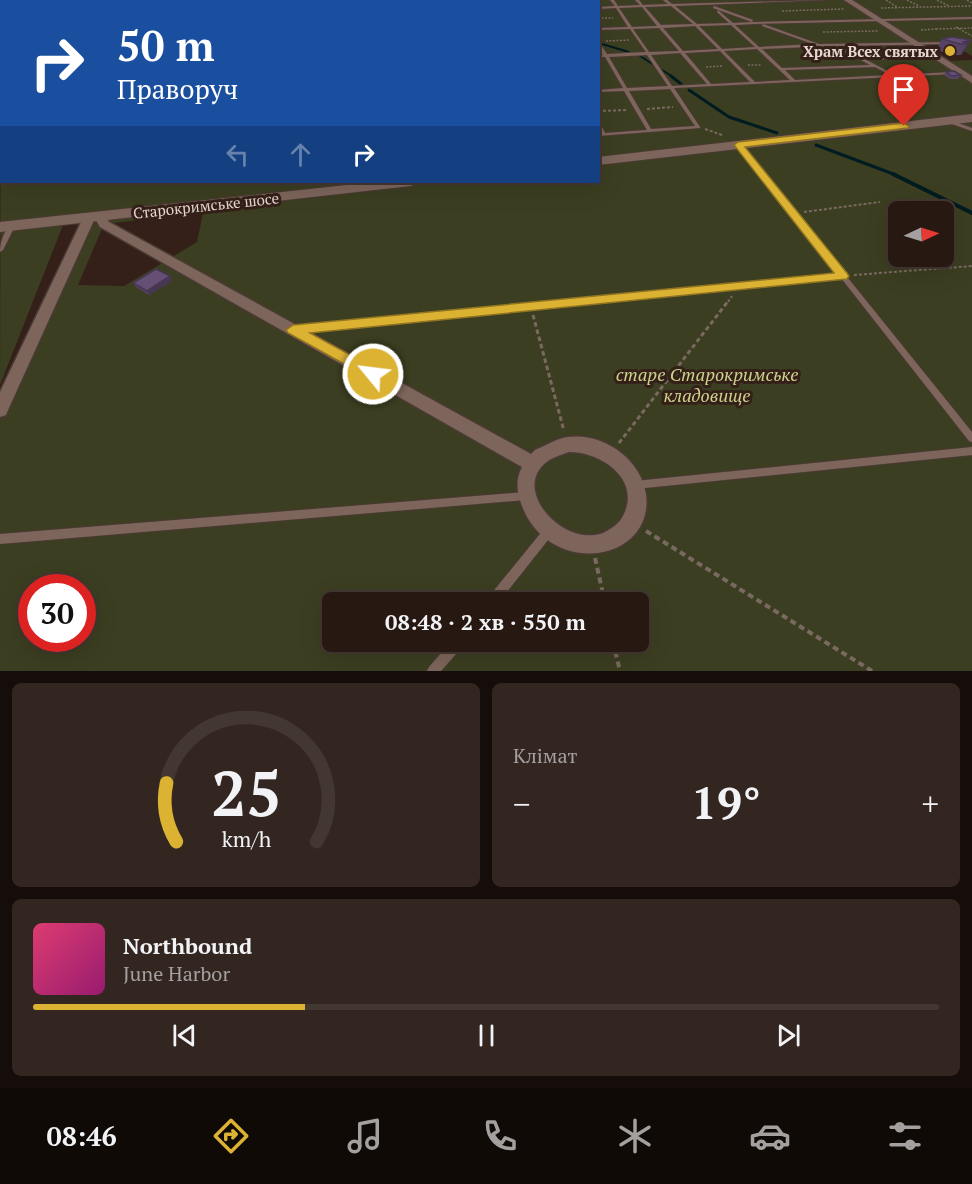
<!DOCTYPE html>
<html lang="uk">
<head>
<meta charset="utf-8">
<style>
	body { margin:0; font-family:"PT Serif",serif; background:#332520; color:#f1f3f6; height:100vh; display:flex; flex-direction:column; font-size:22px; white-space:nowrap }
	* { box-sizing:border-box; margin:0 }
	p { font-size:20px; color:#a4a09f }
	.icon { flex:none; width:33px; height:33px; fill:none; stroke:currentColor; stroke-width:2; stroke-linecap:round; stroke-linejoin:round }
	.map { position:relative; height:671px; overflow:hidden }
	.sheet { display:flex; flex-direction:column; gap:12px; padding:12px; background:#150d0a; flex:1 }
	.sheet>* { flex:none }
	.top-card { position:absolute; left:0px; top:0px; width:600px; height:183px; box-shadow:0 6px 24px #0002,0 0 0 2px #433732; background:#1a4fa0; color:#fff; overflow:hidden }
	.needle { width:39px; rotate:86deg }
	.fabs { position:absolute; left:888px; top:201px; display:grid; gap:12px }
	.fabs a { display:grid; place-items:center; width:66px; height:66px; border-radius:9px; background:#271812; box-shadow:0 6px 24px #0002,0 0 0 2px #433732; font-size:30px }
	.speed { position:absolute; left:18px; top:574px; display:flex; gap:12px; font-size:30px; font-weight:700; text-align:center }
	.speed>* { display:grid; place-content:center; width:78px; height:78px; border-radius:50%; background:#271812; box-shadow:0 6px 24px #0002,0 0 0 2px #433732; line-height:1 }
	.speed .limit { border:9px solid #d22; background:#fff; color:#111 }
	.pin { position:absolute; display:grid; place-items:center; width:51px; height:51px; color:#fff; margin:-62px -26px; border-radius:50% 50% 50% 0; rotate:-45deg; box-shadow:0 0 6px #0007 }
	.pin .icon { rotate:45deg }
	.me { position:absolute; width:66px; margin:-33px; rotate:299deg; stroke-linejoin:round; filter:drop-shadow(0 0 4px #0008) }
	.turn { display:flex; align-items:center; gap:21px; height:126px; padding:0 18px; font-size:27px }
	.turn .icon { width:78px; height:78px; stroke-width:2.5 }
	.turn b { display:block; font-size:42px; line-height:51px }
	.lanes { display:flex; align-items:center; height:57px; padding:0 18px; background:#0003; justify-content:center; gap:30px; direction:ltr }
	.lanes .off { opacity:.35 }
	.big { font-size:45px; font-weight:700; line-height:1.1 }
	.sheet .widget { flex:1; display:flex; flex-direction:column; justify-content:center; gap:9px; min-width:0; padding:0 21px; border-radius:9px; background:#332520 }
	.sheet .dial { align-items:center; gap:0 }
	.dial svg { height:156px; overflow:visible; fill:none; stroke:#433732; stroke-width:7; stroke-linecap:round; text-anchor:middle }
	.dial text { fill:#f1f3f6; stroke:none }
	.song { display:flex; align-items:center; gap:18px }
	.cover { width:72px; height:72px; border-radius:9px; background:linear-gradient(135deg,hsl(340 70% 55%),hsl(320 70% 35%)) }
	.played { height:6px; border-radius:3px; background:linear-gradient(90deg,#dcb233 30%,#433732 30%) }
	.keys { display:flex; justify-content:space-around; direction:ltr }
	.heat { display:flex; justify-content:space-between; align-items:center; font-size:33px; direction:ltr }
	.sheet .tiles { flex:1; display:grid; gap:12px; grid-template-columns:1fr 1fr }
	.widget:last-child { grid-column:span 2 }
	.trip { position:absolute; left:322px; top:592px; width:327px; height:60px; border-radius:9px; background:#271812; box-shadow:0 6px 24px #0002,0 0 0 2px #433732; font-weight:700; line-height:60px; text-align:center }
	.tab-bar { display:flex; height:96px; justify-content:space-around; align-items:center; background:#100a07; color:#a4a09f }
	.tab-bar .icon { width:42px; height:42px }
	.tab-bar .current { color:#dcb233 }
	.tab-bar b { font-size:27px; color:#f1f3f6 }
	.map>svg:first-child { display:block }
	.green { fill:#3b3e20; fill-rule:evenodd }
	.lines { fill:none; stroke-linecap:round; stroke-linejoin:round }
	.stream-far2 { stroke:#001c21; stroke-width:2 }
	.stream-far1 { stroke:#001c21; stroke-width:3 }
	.stream { stroke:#001c21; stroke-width:4 }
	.service-casing { stroke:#4b3a35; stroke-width:2 }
	.minor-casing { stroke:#4b3a35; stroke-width:3 }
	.tertiary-casing { stroke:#4b3a35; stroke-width:2 }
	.path-far3 { stroke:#7a6961; stroke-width:1.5; stroke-dasharray:2 1.5; stroke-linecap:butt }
	.path-far2 { stroke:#7a6961; stroke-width:2; stroke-dasharray:3 2; stroke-linecap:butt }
	.path-far1 { stroke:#7a6961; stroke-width:3; stroke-dasharray:4.5 3; stroke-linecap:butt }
	.path { stroke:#7a6961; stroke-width:4; stroke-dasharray:6 4; stroke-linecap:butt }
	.service { fill:#7d655b; fill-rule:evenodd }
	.minor { fill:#7d655b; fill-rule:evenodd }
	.tertiary { fill:#7d655b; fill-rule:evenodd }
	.wall { fill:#574465 }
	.shaded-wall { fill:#473752 }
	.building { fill:#654f75; stroke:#473752; stroke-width:1.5 }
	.route { fill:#dcb233; stroke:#8f7421; stroke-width:1.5 }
	.poi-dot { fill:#dcb233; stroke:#342018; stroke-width:2 }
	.labels { text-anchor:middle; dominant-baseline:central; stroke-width:6; stroke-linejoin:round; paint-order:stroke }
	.far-poi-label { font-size:15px; font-weight:bold; fill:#e4d6d0; stroke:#342018; text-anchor:end }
	.far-street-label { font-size:15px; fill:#e4d6d0; stroke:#342018 }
	.park-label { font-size:18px; font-style:italic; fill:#ccd48c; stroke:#342018 }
</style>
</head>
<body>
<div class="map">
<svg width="972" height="671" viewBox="0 0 972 671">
	<rect width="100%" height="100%" fill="#342018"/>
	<!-- green -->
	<path class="green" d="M9 0H972V56L952 44 923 45 947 61 972 60V671H0V410L89 218 65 220 0 385 1 7 2 182H598V2L8 1ZM898 212H944V256H898ZM203 213 197 242 124 286 78 285 104 224ZM32 588H82V639H32ZM333 603H639V642H333Z"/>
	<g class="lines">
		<!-- stream-far2 -->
		<path class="stream-far2" d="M602 44 629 52
			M640 56 673 77"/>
		<!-- stream-far1 -->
		<path class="stream-far1" d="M671 76 681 84
			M689 90 729 117 777 133
			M816 145 896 175"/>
		<!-- stream -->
		<path class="stream" d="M893 174 972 213"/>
		<!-- service casing -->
		<g class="service-casing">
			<path id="service" d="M260 0H264V2H260Z
				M303 0H307L306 2H303Z
				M338 0H342L341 2H338Z
				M506 0H510V2H507Z
				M538 0H542V2H539Z
				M572 0H576V2H573Z
				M610 0H614L618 6 640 5 635 0H639L643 5 668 4 663 0H667L672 4 825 0 675 6 697 24 729 23 717 12 718 10 733 23 752 22 713 8 714 6 753 20 752 22 972 17V19L755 24 735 25 759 47 813 44 762 26 763 24 819 44 948 42 949 44 840 46 895 75 953 72 955 73 953 74 674 88 700 127V128L598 136V133H601L598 129V122L600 123 605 133 647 130 624 91 598 92V90L623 88 605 57H598V55H603L598 46V41L607 54 646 52 630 29 598 30V28L628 27 616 8 598 9V7L615 6ZM671 6 693 24 661 25 645 7ZM642 7 657 26 632 27 619 8ZM731 25 755 47 722 49 699 26ZM695 26 718 49 683 51 663 28ZM659 28 679 51 649 52 633 29ZM835 46 870 65 782 68 762 49ZM757 49 790 80 755 82 724 51ZM720 51 750 82 711 84 685 53ZM680 53 707 84 672 86 651 55ZM647 55 668 86 627 88 609 57ZM875 67 890 75 795 80 785 70ZM670 89 695 126 651 129 629 91Z
				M946 120H950L972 128V131L946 122Z
				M738 143 740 144 972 432V442L969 441 841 278 295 332 291 329 295 326 838 274 736 146 735 145Z
				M12 224 15 226 3 250 0 252C0 242 4 230 12 224Z
				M972 447V455L635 489 632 488 630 485 632 482 635 481Z
				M526 492 529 493 531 496 529 499 526 500 0 544V534Z
				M548 527 552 529 553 532 552 535 498 603H486L487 599 544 529Z
				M451 642H465L463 646 441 671H427L429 667Z"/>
		</g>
		<!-- minor casing -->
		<g class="minor-casing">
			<path id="minor" d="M844 0H852L972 76V83Z
				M100 212 104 213 109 222 531 454 535 450C545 446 557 438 568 437 603 432 641 459 646 494 655 562 550 579 522 506 517 493 515 480 522 467L100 227 95 218 8 410 6 415 0 417V392L83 218 89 214 95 218 96 213ZM569 452C601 452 642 479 623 516 619 524 611 529 603 533 563 548 509 488 548 461 554 457 563 454 569 452Z"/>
		</g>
		<!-- tertiary casing -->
		<g class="tertiary-casing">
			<path id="tertiary" d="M972 114V122L598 165V157Z
				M375 182H418L411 186 0 232V222Z"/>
		</g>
		<!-- path-far3 -->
		<path class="path-far3" d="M886 0 897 7
			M907 0 919 6
			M937 0 949 6
			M967 0 972 3
			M516 1 531 0
			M881 8 972 6
			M782 11 844 9
			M598 18H613
			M956 27 972 36
			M936 29 972 28
			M921 30 936 29 934 28
			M823 32 879 31
			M606 41 629 40
			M882 59 920 58
			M748 65H762
			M706 67 723 66"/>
		<!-- path-far2 -->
		<path class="path-far2" d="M647 109 673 107
			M598 111 628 110
			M705 129 722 135
			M804 212 880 202
			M854 275 972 266
			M728 302 732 296"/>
		<!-- path-far1 -->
		<path class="path-far1" d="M533 315 564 431
			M619 443 729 300"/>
		<!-- path -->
		<path class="path" d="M646 531 872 671
			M595 558 605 603
			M613 642 620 671"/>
		<!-- service -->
		<use href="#service" class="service"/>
		<!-- minor -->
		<use href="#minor" class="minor"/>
		<!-- tertiary -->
		<use href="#tertiary" class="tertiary"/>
	</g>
	<!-- wall -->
	<path class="wall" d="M942 39 971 40 964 51 963 52 961 55H954L936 50Z
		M946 72 961 75 958 79H950L944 75Z
		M170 276 172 281 149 295 136 287 133 283Z"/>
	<!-- shaded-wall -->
	<path class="shaded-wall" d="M971 40 964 51 962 52 967 44 963 42Z
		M170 276 172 281 149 295 147 291Z"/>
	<!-- building -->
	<path class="building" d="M952 37 971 40 963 42 967 44H960L942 39Z
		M954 71 961 75 952 76 946 72Z
		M156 269 170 276 147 291 133 283Z"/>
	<!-- route -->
	<path class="route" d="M904 123 909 126 908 128 745 147 847 273 849 276 847 279 310 333 378 370 380 374 378 378 373 380 288 333 286 330 293 325 834 273 734 145 738 142Z"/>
	<!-- markers -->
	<circle class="poi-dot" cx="950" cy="51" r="6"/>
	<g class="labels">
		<!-- far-poi labels -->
		<g class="far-poi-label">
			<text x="938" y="51">Храм Всех святых</text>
		</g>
		<!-- far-street labels -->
		<g class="far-street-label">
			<text transform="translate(206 205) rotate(-6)">Старокримське шосе</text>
		</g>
		<!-- park labels -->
		<g class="park-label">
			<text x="707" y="374">старе Старокримське<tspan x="707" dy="21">кладовище</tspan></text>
		</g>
	</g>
</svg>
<div class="fabs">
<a><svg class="needle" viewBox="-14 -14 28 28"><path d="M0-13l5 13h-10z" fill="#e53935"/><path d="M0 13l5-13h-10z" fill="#a4a09f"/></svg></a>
</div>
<div class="speed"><div class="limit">30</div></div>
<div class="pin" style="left:904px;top:126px;background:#d93025"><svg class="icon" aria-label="arrive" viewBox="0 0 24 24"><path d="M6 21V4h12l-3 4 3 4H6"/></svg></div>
<svg class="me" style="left:373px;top:374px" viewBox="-20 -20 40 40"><circle r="17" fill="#dcb233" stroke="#fff" stroke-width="3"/><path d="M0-11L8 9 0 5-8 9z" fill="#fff"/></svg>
<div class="trip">08:48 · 2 хв · 550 m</div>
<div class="top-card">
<div class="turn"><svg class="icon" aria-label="right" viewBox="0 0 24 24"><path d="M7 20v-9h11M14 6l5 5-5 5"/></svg><div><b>50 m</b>Праворуч</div></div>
<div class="lanes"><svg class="icon off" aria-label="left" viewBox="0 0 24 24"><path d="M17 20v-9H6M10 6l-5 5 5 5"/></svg><svg class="icon off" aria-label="ahead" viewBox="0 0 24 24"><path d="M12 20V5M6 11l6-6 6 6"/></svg><svg class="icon" aria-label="right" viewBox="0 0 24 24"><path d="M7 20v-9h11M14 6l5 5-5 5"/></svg></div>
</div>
</div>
<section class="sheet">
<div class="tiles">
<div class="widget dial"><svg viewBox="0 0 100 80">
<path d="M14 69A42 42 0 1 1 86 69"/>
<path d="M14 69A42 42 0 0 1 9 39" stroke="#dcb233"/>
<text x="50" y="56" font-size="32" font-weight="700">25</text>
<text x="50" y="72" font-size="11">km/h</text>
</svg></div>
<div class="widget"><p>Клімат</p>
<div class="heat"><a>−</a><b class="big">19°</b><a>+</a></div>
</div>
<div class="widget">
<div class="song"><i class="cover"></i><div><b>Northbound</b><p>June Harbor</p></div></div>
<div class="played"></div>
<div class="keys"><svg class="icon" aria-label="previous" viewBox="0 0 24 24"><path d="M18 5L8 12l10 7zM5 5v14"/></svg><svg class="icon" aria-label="pause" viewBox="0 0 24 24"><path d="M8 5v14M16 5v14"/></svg><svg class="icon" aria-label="next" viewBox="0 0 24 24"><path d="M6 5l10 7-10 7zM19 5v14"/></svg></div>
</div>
</div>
</section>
<nav class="tab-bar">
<b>08:46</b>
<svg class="icon current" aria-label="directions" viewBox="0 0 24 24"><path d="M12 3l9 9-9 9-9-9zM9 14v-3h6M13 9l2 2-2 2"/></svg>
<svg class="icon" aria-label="music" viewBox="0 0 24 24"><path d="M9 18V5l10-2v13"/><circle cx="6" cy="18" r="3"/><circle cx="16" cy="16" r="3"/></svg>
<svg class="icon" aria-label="phone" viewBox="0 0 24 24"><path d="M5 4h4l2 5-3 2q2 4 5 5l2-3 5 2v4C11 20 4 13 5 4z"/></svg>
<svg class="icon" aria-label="climate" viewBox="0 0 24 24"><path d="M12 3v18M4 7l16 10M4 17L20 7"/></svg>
<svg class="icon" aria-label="car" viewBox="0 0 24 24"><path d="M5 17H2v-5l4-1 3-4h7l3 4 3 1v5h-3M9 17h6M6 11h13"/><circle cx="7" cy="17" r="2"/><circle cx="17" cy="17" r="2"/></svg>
<svg class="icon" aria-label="filters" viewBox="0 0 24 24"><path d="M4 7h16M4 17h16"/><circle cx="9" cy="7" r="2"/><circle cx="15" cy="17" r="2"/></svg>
</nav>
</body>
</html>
